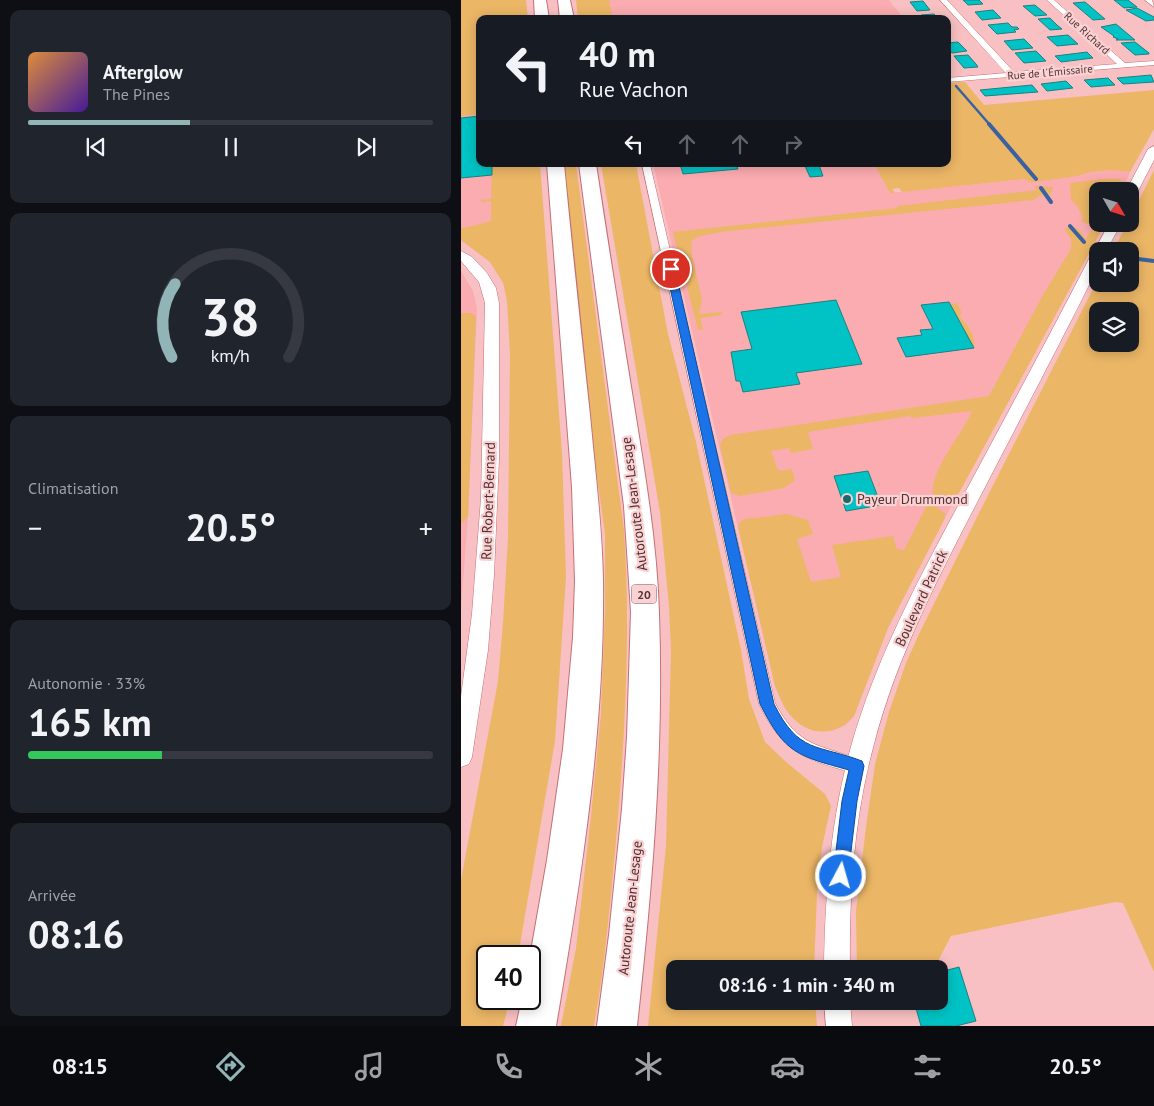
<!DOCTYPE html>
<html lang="fr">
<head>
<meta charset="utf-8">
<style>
	body { margin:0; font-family:"PT Sans",sans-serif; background:#20242c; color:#f1f3f6; height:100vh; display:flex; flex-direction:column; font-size:19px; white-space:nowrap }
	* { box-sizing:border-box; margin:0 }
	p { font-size:16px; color:#9ea1a6 }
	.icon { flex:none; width:28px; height:28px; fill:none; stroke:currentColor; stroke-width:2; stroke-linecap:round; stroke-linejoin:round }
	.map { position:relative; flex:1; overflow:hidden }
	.drawer { display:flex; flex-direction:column; gap:10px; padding:10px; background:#0d0f14; width:461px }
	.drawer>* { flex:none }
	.top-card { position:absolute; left:15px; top:15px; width:475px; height:152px; border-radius:10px; box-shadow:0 2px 12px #0003; background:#171b24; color:#f1f3f6; overflow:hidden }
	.needle { width:32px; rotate:129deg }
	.tools { position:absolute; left:628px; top:182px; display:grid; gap:10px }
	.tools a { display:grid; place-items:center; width:50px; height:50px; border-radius:10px; background:#171b24; box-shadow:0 2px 12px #0003; font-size:25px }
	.speed { position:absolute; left:15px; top:945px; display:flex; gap:10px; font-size:25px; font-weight:700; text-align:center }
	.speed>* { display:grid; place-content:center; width:65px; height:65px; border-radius:50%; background:#171b24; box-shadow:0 2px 12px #0003; line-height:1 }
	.speed .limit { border:2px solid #111; border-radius:8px; background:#fff; color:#111 }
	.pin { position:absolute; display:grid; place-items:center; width:42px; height:42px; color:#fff; margin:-21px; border:2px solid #fff; border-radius:50%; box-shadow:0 1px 5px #0007 }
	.me { position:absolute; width:55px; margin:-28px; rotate:6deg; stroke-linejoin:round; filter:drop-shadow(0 0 4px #0008) }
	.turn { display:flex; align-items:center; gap:18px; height:105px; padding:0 20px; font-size:22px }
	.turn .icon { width:65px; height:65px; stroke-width:2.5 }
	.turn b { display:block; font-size:35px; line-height:42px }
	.lanes { display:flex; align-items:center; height:48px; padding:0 20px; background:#0003; justify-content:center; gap:25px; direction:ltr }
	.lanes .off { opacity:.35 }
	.big { font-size:38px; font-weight:800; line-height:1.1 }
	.drawer .card { flex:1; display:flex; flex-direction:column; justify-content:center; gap:8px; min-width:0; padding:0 18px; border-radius:10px; background:#20242c }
	.drawer .dial { align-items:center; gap:0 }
	.dial svg { height:130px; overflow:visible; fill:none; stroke:#363941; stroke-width:7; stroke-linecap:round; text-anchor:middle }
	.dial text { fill:#f1f3f6; stroke:none }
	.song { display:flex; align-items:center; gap:15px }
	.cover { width:60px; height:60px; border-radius:8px; background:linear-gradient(135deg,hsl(30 70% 55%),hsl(260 70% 35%)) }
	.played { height:5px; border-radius:2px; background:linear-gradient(90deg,#91b5b7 40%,#363941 40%) }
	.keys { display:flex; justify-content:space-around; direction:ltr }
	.heat { display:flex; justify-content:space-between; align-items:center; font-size:28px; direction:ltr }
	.charge { height:8px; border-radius:4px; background:linear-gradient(90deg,#34c759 33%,#363941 0) }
	.trip { position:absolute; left:205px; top:960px; width:282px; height:50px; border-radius:10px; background:#171b24; box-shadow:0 2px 12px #0003; font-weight:800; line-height:50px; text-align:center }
	.dock { display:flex; height:80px; justify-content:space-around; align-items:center; background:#090b0e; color:#9ea1a6 }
	.dock .icon { width:35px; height:35px }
	.dock .on { color:#91b5b7 }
	.dock b { font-size:22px; color:#f1f3f6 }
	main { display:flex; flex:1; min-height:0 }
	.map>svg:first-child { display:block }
	.built { fill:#fbacb0 }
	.green { fill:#ebb666; fill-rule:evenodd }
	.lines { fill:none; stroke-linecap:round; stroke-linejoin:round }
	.stream-far1 { stroke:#3a62a2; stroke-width:2.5 }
	.stream { stroke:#3a62a2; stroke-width:4 }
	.building { fill:#01c3c5; stroke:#1c8081 }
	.minor-casing { stroke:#c57076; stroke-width:1 }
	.tertiary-casing { stroke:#c57076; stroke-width:1 }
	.motorway-casing { stroke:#c57076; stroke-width:2 }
	.minor { fill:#fff; fill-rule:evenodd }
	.tertiary { fill:#fff; fill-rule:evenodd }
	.motorway { fill:#fff; fill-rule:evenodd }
	.route { fill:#1a73e8; stroke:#114b97 }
	.poi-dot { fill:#1c696a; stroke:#f9d3d4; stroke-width:2 }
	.labels { text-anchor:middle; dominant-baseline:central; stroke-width:4.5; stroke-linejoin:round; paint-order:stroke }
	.far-street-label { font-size:11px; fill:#553032; stroke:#f9d3d4 }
	.shield { fill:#f9d3d4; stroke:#866163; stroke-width:1 }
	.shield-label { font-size:12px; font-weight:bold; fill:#553032 }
	.poi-label { font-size:14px; fill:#553032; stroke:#f9d3d4; text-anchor:start }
	.street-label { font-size:14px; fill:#553032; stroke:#f9d3d4 }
</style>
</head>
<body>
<main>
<section class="drawer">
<div class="card">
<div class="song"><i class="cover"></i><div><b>Afterglow</b><p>The Pines</p></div></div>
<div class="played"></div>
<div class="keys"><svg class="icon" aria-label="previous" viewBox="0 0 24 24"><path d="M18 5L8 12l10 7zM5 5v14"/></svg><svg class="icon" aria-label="pause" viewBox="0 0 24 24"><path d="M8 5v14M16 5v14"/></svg><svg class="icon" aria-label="next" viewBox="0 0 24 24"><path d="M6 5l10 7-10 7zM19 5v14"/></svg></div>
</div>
<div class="card dial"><svg viewBox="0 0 100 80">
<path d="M14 69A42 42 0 1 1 86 69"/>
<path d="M14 69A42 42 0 0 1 16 24" stroke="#91b5b7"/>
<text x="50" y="56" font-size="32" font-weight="700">38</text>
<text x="50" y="72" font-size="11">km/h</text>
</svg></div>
<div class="card"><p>Climatisation</p>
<div class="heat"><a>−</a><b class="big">20.5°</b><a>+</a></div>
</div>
<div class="card"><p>Autonomie · 33%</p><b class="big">165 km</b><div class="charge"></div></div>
<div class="card"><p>Arrivée</p><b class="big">08:16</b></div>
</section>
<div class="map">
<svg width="693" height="1026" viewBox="0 0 693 1026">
	<rect width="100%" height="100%" fill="#f8c0c2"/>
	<!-- built -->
	<path class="built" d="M138 0H428L443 19H142Z
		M19 99V164H47L48 214 45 288 29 262 0 240V101Z
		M192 164H413L429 193 650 170 669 172 661 191H636V224H644L484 518 427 628 393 716 385 725 371 731H353L340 725 331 717 323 707 314 686Z
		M0 271 12 291 16 308 7 517 0 607Z"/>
	<!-- green -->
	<path class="green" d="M0 0H65L67 19H19V114L0 116Z
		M115 0H148L152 19H117Z
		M504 82 523 105 693 90V129L669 172 650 170 629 172 616 176 574 182H568L564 179 441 192 438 188 431 189 434 193H429L413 164H486V83Z
		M31 164H79L101 453 105 577 94 741 57 956H26V999H49L42 1026H0V880L37 681 42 623 47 537 49 354 46 301 42 282 29 262 0 240V228C12 227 20 223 30 221V201L20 202V200L30 199Z
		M102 164H115L163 530C170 633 164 737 155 841 149 903 144 965 133 1026H100L115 948 130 816 140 713 144 610V534L131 441Z
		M140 164H175L207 334 235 442 280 650 288 699 304 742 325 762 364 794 370 806 361 847 356 894 353 969H214V1001H354L356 1026H187L205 846 210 651 208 606 199 512Z
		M693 170V972L662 903 654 902 490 936 475 965 459 969H396L395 911 405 827 414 764 428 712 445 663 458 634 519 511 636 281V284H669V251H652L666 224H669V218ZM636 311H669V344H636Z
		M642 179H658L665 184 661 191H636V224H644L498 493 491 498H481L472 494C469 470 502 433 511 411L451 418 449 416 347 432 352 449 330 453 328 448 310 451 316 468 319 471 331 469 334 480 323 488 279 496 270 493 259 445 262 439 269 435 528 396 582 295 610 249V239L603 229 611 226 619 230 625 239 633 225 621 222C622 212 617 207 610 200L609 183Z
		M573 186 592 187 590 194 578 196 573 200 260 232 239 236 230 241 231 256 241 300 238 314 261 312V315L239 318 242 329 237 330 212 232 437 208 436 206 576 190Z
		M496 303 501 313 498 316C507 325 515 335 513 348L489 304Z
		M0 313H10L15 316 7 517 0 524Z
		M466 505H473L484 514V518L427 628 393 716C375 736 350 737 331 717 323 709 319 697 314 686L277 527 279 522 284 519 326 514 347 520 352 534 336 539 350 582 380 577 371 545 432 536 436 549 443 550Z"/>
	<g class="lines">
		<!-- stream-far1 -->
		<path class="stream-far1" d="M495 86 529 125"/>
		<!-- stream -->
		<path class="stream" d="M528 124 575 179
			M580 188 590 202
			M609 226 623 242
			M669 258 693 261"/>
	</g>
	<!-- building -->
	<path class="building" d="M502 0H518L522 4 507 5Z
		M653 0H667L676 7 663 8Z
		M462 1 469 10 456 11 449 2Z
		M624 2 644 19 632 20 612 3Z
		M574 5 575 6 586 15 574 16 562 6Z
		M676 8 693 17V20L685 21 665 10Z
		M532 10 540 18 521 20 514 12Z
		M473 14 477 19H463L460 15Z
		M589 18 596 25 601 29 589 30 577 19Z
		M547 23 551 27H556L558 29 553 30 555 32 536 34 527 25Z
		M655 24 674 40H655L657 39 652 37 653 36 640 27Z
		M607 35 617 44 596 46 586 37Z
		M563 39 572 48 551 50 543 41Z
		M497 42 506 51 491 53 486 47V43Z
		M674 42 688 53V54L674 55 660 43Z
		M575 51 585 61 563 63 554 53Z
		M626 52 632 58 600 62 594 56Z
		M507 55 515 64 517 67 503 68 493 56Z
		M690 75 693 82 662 84 656 78Z
		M647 78 654 85 630 87 623 80Z
		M605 81 612 88 586 91 580 84Z
		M571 85 577 92 524 96 519 90Z
		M19 116V164H31V175L0 178V118Z
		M219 164H275L277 169 222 174Z
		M358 165 362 176 349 177 344 166Z
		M375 300 401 364 335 373 339 384 282 392 279 381H275L270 352 291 349 280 312Z
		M488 302 513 348 445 357 436 338 461 335 459 330 472 329 460 305Z
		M407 471 420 505 385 511 373 476Z
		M498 967 515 1021 495 1026H460L453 1001H479V984L481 983 479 972Z"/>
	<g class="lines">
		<!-- minor casing -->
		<g class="minor-casing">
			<path id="minor" d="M479 0H486L553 72 656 64 586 0H593L664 63 693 61V65L486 82V78L545 73Z
				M684 0H691L693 7Z
				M181 164H189L314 703C338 749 359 744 402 761L405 766 402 771 396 774C344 759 323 755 298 704Z"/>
		</g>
		<!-- tertiary casing -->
		<g class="tertiary-casing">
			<path id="tertiary" d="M693 146V160L675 195 669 199V191H665L687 149Z
				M648 224H660L645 251H636V269C599 344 560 417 522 491 480 572 436 655 413 744 393 817 388 893 389 969H363C364 893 370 816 391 743 417 653 462 571 506 489 547 412 589 335 629 257L634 254 633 251Z
				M0 251 11 257 26 273 35 288 38 303V459L33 575 27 650 11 757 8 764 0 767V696L11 614 20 498 24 303 18 282 0 261Z
				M363 1001H389L391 1026H365Z"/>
		</g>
		<!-- motorway casing -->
		<g class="motorway-casing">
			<path id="motorway" d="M73 0H85L88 19H74Z
				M97 0H109L113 19H99Z
				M86 164H103C111 248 120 332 129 415 134 470 141 525 142 580 144 730 120 879 95 1026H55L61 999H69V957L86 860 102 749 112 637 114 581 111 487Z
				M118 164H135C147 244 160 325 173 405 184 474 196 543 198 613 203 751 191 889 176 1026H136L148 935 161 809 166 737 170 612 163 506Z"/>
		</g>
		<!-- minor -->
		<use href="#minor" class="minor"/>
		<!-- tertiary -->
		<use href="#tertiary" class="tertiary"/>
		<!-- motorway -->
		<use href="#motorway" class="motorway"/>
	</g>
	<!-- route -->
	<path class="route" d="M210 266 214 269 313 704C338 754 356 744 401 761L403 766 396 801 387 876 385 881 380 884 374 881 372 876 381 801 388 770C337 756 324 754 299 704L205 269Z"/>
	<!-- markers -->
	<circle class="poi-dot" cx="386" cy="499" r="5"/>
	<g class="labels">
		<!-- far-street labels -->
		<g class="far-street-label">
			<text transform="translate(626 33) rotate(42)">Rue Richard</text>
			<text transform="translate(589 72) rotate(-5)">Rue de l'Émissaire</text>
		</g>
		<!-- shield labels -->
		<rect class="shield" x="170.5" y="584.5" width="25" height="19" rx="4"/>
		<g class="shield-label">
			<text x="183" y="594">20</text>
		</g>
		<!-- poi labels -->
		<g class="poi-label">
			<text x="396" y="499">Payeur Drummond</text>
		</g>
		<!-- street labels -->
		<g class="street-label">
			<text transform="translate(27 501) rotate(-88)">Rue Robert-Bernard</text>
			<text transform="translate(173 504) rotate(-97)">Autoroute Jean-Lesage</text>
			<text transform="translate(460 598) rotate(-65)">Boulevard Patrick</text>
			<text transform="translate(169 908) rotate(-84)">Autoroute Jean-Lesage</text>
		</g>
	</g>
</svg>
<div class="tools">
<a><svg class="needle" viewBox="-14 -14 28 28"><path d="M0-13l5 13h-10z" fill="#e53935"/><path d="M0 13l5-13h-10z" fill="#9ea1a6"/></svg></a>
<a><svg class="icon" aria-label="sound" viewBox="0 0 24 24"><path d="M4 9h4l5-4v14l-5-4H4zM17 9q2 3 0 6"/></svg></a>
<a><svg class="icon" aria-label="layers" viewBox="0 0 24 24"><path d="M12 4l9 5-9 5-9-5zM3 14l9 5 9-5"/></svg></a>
</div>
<div class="speed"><div class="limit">40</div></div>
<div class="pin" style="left:210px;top:269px;background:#d93025"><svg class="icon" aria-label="arrive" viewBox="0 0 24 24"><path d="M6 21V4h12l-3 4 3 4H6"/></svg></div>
<svg class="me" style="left:380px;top:876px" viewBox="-20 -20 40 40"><circle r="17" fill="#1a73e8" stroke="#fff" stroke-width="3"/><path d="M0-11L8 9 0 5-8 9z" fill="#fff"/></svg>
<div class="trip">08:16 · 1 min · 340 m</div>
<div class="top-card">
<div class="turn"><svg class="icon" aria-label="left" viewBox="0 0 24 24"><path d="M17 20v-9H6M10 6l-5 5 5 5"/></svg><div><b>40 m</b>Rue Vachon</div></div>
<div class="lanes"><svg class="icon" aria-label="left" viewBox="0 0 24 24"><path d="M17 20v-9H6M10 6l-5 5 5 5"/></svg><svg class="icon off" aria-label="ahead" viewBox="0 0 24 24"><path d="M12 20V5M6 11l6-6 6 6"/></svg><svg class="icon off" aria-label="ahead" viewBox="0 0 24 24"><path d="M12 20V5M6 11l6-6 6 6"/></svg><svg class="icon off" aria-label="right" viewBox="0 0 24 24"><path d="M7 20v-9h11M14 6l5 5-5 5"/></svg></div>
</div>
</div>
</main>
<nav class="dock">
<b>08:15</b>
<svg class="icon on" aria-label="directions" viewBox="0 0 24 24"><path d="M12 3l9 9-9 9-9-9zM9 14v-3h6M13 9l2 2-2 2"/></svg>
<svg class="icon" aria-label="music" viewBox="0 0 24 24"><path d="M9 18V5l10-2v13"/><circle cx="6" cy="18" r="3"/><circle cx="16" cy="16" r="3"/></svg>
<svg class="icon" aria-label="phone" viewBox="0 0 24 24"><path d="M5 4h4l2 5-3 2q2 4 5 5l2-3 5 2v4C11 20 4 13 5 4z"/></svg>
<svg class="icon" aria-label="climate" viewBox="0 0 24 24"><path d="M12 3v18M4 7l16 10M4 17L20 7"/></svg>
<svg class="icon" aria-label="car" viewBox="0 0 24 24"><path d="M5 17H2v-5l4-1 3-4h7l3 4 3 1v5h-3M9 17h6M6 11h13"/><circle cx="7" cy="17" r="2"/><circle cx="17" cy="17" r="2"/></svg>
<svg class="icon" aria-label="filters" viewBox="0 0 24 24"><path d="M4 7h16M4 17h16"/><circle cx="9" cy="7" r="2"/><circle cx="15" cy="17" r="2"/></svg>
<b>20.5°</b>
</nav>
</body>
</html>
